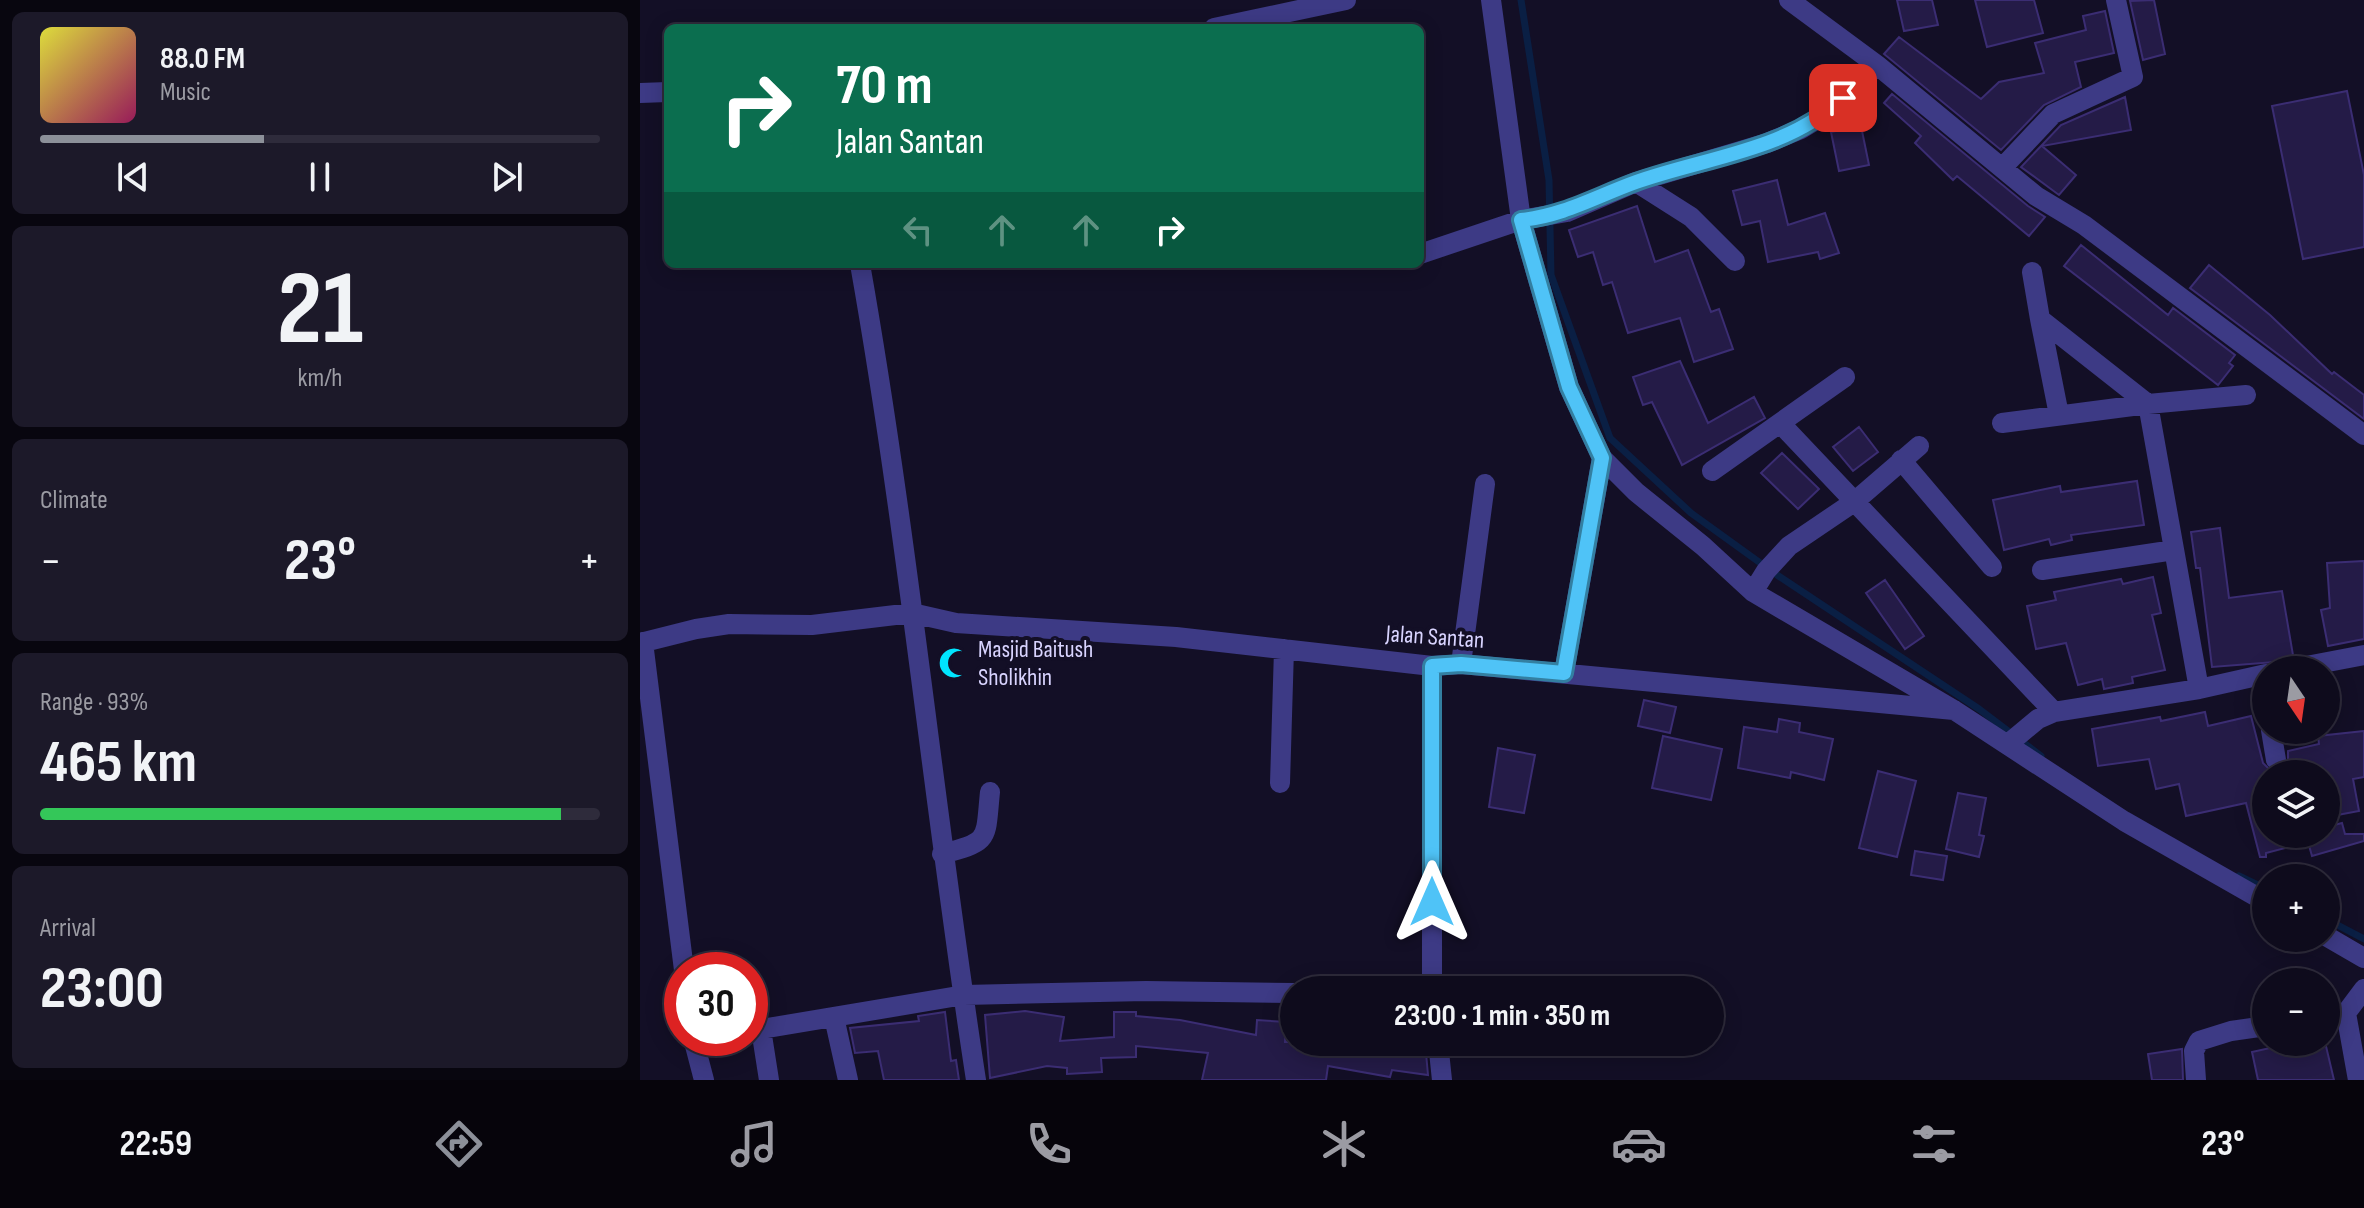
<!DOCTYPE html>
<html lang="en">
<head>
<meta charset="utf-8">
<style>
	body { margin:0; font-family:"Sofia Sans Condensed",sans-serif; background:#1c1929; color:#f1f3f6; height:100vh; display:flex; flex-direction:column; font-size:30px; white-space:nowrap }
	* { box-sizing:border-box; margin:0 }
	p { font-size:26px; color:#9b9ba3 }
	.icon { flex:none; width:44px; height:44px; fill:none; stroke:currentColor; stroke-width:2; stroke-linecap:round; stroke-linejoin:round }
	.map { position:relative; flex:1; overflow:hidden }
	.sheet { display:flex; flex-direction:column; gap:12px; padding:12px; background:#08060f; width:640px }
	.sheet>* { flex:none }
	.guide { position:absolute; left:24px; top:24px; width:760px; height:244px; border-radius:12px; box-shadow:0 4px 20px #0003,0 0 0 2px #2e2b3b; background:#0b6e4f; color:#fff; overflow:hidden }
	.needle { width:52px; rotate:167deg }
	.fabs { position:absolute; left:1612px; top:656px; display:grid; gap:16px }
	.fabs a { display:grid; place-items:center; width:88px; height:88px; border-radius:50%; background:#0e0b1c; box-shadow:0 4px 20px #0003,0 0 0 2px #2e2b3b; font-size:40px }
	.speed { position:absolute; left:24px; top:952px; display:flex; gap:16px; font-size:40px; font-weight:700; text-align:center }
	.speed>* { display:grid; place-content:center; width:104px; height:104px; border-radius:50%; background:#0e0b1c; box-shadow:0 4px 20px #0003,0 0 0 2px #2e2b3b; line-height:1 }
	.speed .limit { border:12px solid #d22; background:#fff; color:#111 }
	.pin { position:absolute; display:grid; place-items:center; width:68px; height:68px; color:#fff; margin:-34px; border-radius:16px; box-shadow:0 4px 12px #0006 }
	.me { position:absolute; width:88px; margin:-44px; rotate:0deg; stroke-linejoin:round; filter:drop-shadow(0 0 6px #0008) }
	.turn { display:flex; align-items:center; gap:28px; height:168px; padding:0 40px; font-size:36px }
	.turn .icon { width:104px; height:104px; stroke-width:2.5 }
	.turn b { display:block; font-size:56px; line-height:68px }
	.lanes { display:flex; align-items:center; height:76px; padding:0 40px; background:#0003; justify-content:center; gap:40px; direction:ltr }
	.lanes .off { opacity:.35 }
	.big { font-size:60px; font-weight:700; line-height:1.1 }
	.sheet .tile { flex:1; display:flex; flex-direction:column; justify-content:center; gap:12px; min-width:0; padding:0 28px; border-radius:12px; background:#1c1929 }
	.sheet .dial { align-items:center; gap:0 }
	.dial b { font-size:104px; line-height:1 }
	.song { display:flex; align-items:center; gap:24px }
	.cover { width:96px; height:96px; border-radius:12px; background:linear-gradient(135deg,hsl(60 70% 55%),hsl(330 70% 35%)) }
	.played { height:8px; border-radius:4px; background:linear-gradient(90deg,#8c9099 40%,#2e2b3b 40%) }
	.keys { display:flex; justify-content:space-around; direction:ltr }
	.heat { display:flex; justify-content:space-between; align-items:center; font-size:44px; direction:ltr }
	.charge { height:12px; border-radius:6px; background:linear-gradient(90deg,#34c759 93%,#2e2b3b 0) }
	.trip { position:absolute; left:640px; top:976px; width:444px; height:80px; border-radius:40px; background:#0e0b1c; box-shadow:0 4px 20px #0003,0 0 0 2px #2e2b3b; font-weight:700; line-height:80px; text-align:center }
	.tabs { display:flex; height:128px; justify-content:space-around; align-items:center; background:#06040b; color:#9b9ba3 }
	.tabs .icon { width:56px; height:56px }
	.tabs .selected { color:#8c9099 }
	.tabs b { font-size:36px; color:#f1f3f6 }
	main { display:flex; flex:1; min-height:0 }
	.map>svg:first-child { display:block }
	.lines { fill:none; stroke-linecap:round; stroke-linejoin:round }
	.stream { stroke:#0a1f44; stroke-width:7 }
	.building { fill:#241b47; stroke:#3b2d73; stroke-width:2 }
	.minor { stroke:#3d3a85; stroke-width:20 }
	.route-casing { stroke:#337fa1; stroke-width:20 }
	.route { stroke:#4fc3f7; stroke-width:14 }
	.labels { text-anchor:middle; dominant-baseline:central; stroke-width:8; stroke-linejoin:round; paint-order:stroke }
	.street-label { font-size:24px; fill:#d9d4ff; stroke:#130f26 }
	.poi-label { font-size:24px; fill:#d9d4ff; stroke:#130f26; text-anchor:start }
</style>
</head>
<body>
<main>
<section class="sheet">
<div class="tile">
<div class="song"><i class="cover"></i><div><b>88.0 FM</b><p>Music</p></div></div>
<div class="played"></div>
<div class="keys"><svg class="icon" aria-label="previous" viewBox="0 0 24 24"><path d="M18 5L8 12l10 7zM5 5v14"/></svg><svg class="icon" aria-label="pause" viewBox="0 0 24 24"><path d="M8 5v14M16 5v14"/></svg><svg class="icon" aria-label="next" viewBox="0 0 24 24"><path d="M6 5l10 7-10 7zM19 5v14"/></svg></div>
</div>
<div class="tile dial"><b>21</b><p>km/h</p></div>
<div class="tile"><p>Climate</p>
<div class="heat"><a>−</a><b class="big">23°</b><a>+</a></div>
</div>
<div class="tile"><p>Range · 93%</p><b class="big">465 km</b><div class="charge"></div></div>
<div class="tile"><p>Arrival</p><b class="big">23:00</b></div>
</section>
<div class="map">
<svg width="1724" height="1080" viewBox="0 0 1724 1080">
	<rect width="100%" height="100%" fill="#130f26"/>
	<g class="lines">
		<!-- stream -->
		<path class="stream" d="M881 0 909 180 911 275 970 438 1051 513 1137 575 1339 709 1401 756
			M1599 876 1626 889
			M1686 919 1724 939"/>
	</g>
	<!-- building -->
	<path class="building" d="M1257 0H1292L1298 25 1264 31Z
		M1335 0H1394L1403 33 1347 47Z
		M1514 0 1525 54 1503 60 1490 1Z
		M1465 11 1474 53 1435 62 1441 87 1404 105 1361 150 1244 54 1259 37 1341 99 1359 82 1404 73 1395 43 1446 30 1443 16Z
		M1707 91 1724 175V247L1663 259 1632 106Z
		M1252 94 1388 206 1405 217 1389 236 1317 176 1313 180 1275 143 1281 136 1244 103Z
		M1485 97 1491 130 1402 146 1436 175 1419 195 1381 167 1421 125Z
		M1221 126 1229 165 1199 171 1191 132Z
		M1137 180 1148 225 1185 213 1199 253 1180 259 1178 252 1128 262 1120 221 1102 225 1093 191Z
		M997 206 1015 262 1048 250 1071 312 1079 309 1093 349 1054 362 1040 318 988 333 972 282 963 285 953 252 938 257 929 230Z
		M1441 245 1528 315 1533 308 1595 355 1589 363 1593 366 1578 385 1424 266Z
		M1569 265 1630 315 1692 374 1694 372 1724 395V419L1550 288Z
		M1040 361 1068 423 1114 397 1125 418 1042 465 1012 402 1003 405 993 377Z
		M1219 427 1238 452 1213 471 1193 447Z
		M1142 453 1179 489 1158 509 1121 473Z
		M1497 481 1504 525 1431 535 1432 540 1411 545 1409 539 1364 550 1353 500 1420 486 1421 492Z
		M1580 528 1589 598 1642 591 1653 655 1635 662 1572 667 1560 568H1556L1551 532Z
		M1724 561V639L1688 646 1681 610 1690 608 1687 563Z
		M1513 577 1521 613 1512 615 1525 670 1492 677 1493 683 1464 689 1462 679 1438 685 1426 643 1396 649 1387 606 1416 600 1414 592 1481 579 1483 584Z
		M1245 580 1284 636 1265 649 1226 593Z
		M1004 700 1036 707 1030 733 998 726Z
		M1565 712 1568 726 1611 716 1623 763 1632 772 1645 769 1648 764V751L1679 744 1678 736 1724 731V777L1713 779 1719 811 1692 816 1686 774H1626V834H1686V827L1702 823 1705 834H1724V841L1672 856 1668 842 1626 853V857H1620L1606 803 1546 816 1539 784 1516 789 1509 759 1458 766 1452 729 1520 717 1521 721Z
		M1139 719 1160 723 1159 732 1193 739 1184 780 1151 772 1150 778 1098 768 1104 727 1137 732Z
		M1023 736 1082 749 1071 800 1012 788Z
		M858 748 895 755 884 813 849 807Z
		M1238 771 1276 781 1257 857 1219 848Z
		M1318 793 1346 798 1339 835 1344 836 1339 857 1306 849Z
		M1275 851 1307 856 1303 880 1271 875Z
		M385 1011 424 1017 420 1041 474 1037V1012H496V1016L540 1020 616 1035 617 1020 646 1022 645 1042H785L788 1075 752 1070 750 1077 688 1066 686 1080H562L568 1053 496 1046V1057L461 1058 462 1072 427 1074V1068L407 1066 350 1078 345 1015Z
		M305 1012 311 1061 316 1060 319 1080H244L238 1051 215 1053 210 1028 279 1021 278 1016Z
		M1657 1042H1685L1694 1080H1618L1612 1052Z
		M1542 1049 1543 1080H1512L1508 1054Z"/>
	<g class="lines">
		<!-- minor -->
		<path class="minor" d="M851 0 881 220 929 387 962 458 996 492 1063 546 1113 592 1314 710 1484 821 1626 902
			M1149 0 1237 65 1396 196 1444 225 1724 435
			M574 28 706 0
			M0 93 28 92
			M1362 168 1413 114 1493 77 1476 0
			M996 182 1051 217 1095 261
			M780 254 881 220 927 212 996 182 1127 143 1161 129 1186 114 1237 65
			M220 264C268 535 294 809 336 1080
			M1392 272 1400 319 1508 404 1559 689
			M1400 319 1419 415
			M1140 423 1414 712
			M1362 423 1508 404 1606 395
			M1261 460 1352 567
			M1072 471 1205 377
			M1402 570 1534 550
			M1113 592 1126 571 1149 546 1214 502 1279 446
			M3 642 44 970
			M0 643 56 629 89 624 172 625 272 613 316 623 536 637 792 666 821 664 1314 710
			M821 664 845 484
			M792 666V990
			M1646 670 1724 655
			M924 673 962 458
			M1631 730 1636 760
			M1368 744 1398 719 1414 712 1559 689 1626 674
			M640 783 644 649
			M302 854C351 841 345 841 350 792
			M1686 936 1724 958
			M1706 1013 1724 989
			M1686 1016 1706 1013 1718 1080
			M194 1017 208 1080
			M121 1029 129 1080
			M110 1031 324 995 506 991 654 993
			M53 1038 64 1080
			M798 1042 802 1080
			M1556 1080 1554 1051 1559 1041 1591 1031 1626 1026"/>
	</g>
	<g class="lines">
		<!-- route casing -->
		<g class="route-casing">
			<path id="route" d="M792 902V666L821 664 924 673 962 458 929 387 881 220C923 216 957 196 996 182 1066 157 1147 151 1203 98"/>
		</g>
		<!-- route -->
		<use href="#route" class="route"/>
	</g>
	<!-- icons -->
	<defs>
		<g id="mosque-bare" transform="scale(2.4)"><path d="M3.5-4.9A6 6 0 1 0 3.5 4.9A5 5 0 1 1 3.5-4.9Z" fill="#00e5ff" stroke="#130f26" stroke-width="2.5" paint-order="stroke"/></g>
	</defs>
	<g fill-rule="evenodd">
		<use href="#mosque-bare" x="314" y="663"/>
	</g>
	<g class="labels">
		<!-- street labels -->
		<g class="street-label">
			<text transform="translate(795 637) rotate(4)">Jalan Santan</text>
		</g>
		<!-- poi labels -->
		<g class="poi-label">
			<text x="338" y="649">Masjid Baitush<tspan x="338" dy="28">Sholikhin</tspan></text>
		</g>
	</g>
</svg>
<div class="fabs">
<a><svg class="needle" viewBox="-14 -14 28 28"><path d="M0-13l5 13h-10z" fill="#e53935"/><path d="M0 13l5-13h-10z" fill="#9b9ba3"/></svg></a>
<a><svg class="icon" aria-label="layers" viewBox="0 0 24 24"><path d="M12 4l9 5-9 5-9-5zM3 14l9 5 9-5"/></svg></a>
<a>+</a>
<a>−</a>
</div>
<div class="speed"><div class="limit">30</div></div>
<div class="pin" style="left:1203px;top:98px;background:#d93025"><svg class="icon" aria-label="arrive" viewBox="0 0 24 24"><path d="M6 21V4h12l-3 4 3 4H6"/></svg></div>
<svg class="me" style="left:792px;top:902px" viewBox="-20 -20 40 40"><path d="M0-17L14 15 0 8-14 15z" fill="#4fc3f7" stroke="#fff" stroke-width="4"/></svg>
<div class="trip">23:00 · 1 min · 350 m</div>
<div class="guide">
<div class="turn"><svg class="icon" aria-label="right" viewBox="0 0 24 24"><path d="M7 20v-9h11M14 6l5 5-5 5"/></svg><div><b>70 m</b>Jalan Santan</div></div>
<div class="lanes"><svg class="icon off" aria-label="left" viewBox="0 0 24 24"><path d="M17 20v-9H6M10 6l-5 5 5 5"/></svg><svg class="icon off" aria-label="ahead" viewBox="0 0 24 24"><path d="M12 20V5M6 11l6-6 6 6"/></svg><svg class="icon off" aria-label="ahead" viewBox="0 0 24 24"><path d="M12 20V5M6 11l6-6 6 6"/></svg><svg class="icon" aria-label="right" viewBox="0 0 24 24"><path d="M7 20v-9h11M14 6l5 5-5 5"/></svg></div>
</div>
</div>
</main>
<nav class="tabs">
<b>22:59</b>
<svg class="icon selected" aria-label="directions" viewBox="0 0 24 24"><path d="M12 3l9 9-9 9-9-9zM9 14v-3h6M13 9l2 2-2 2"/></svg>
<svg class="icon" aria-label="music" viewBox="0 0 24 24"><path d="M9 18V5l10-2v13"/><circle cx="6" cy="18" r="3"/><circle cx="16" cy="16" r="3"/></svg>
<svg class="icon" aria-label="phone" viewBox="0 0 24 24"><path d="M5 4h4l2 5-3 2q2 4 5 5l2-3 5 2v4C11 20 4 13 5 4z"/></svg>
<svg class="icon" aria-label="climate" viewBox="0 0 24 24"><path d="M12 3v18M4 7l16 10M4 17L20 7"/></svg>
<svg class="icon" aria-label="car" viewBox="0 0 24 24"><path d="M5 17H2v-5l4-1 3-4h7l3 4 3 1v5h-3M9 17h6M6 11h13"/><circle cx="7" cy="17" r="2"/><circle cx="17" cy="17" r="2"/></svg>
<svg class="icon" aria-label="filters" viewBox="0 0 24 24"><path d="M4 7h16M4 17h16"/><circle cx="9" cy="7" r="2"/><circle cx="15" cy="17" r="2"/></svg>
<b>23°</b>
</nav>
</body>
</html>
